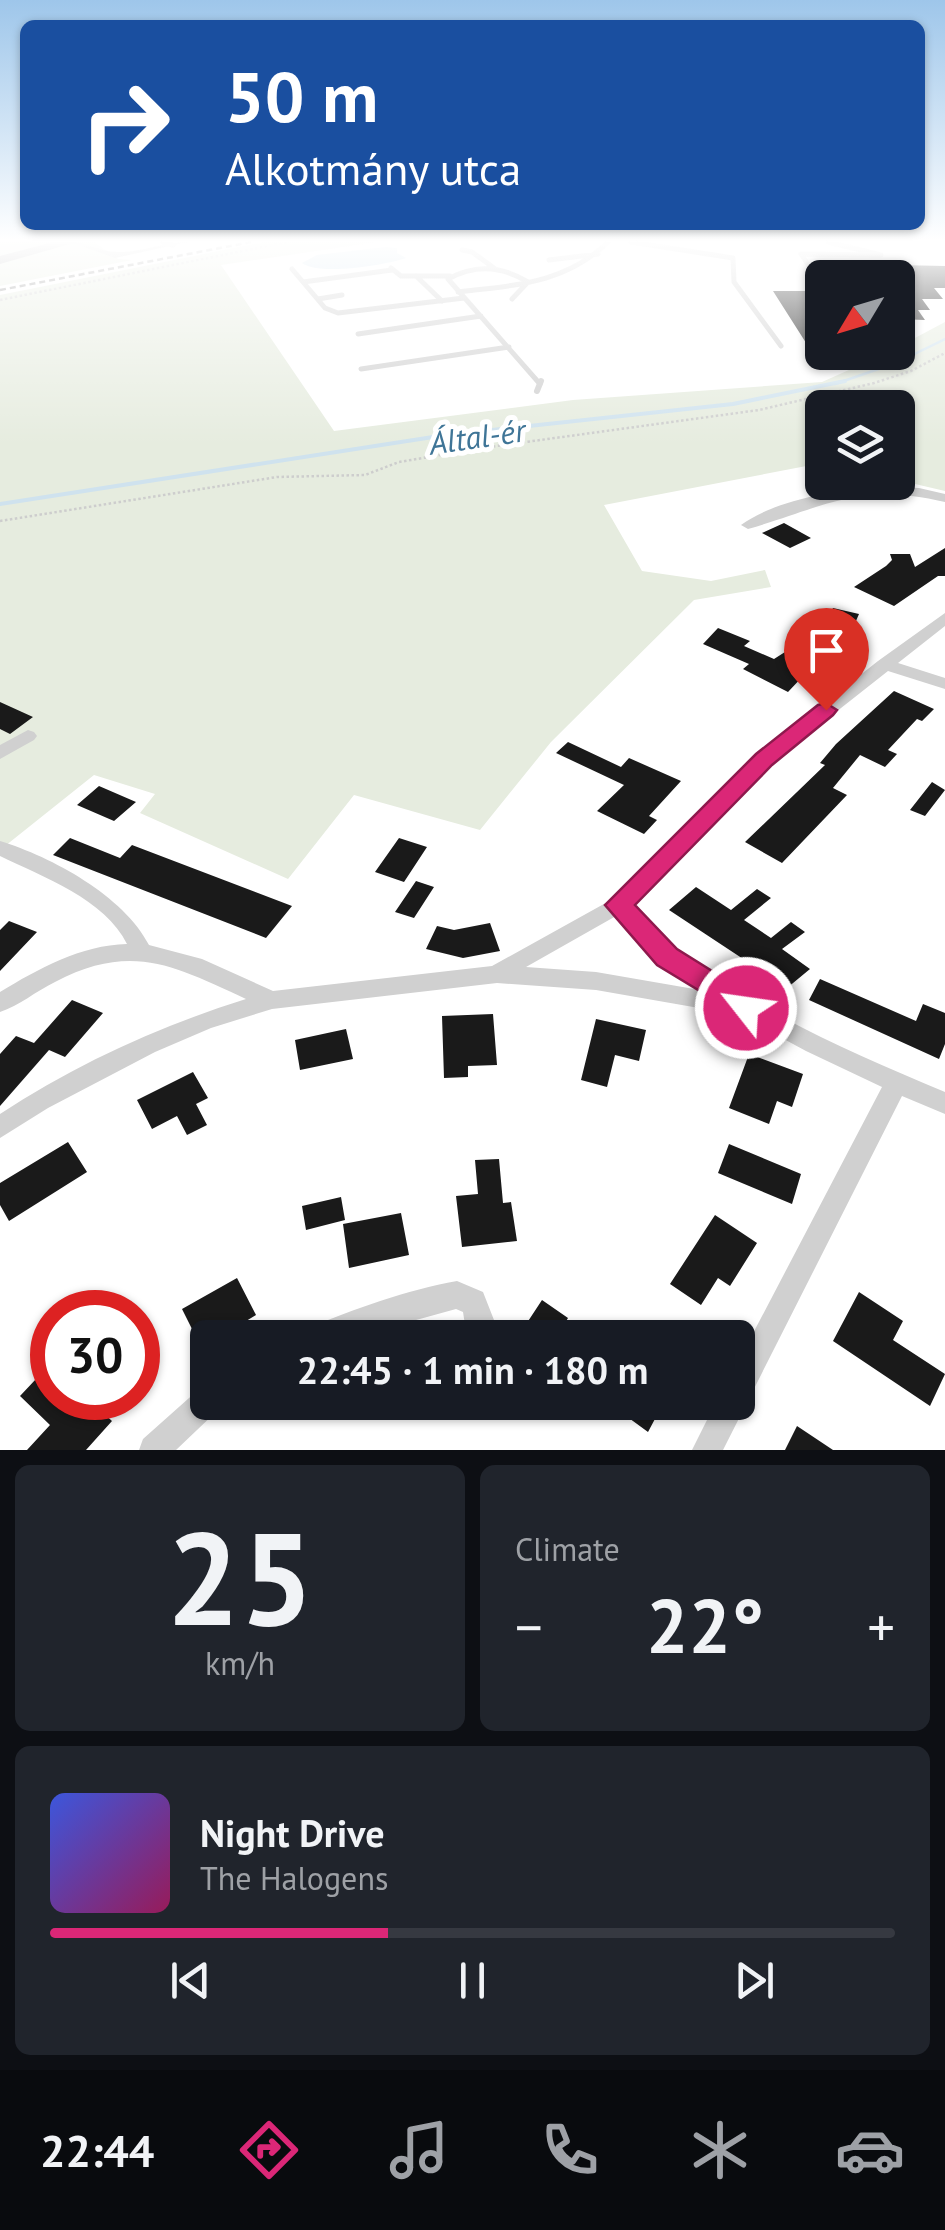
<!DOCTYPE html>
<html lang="en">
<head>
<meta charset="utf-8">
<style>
	body { margin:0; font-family:"PT Sans",sans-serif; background:#20242c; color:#f1f3f6; height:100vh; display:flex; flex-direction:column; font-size:38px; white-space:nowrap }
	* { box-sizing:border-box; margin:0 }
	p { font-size:32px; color:#9ea1a6 }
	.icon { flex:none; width:55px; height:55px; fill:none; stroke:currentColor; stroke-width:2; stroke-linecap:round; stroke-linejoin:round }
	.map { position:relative; height:1450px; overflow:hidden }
	.details { display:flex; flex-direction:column; gap:15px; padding:15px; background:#0d0f14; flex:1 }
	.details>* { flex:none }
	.banner { position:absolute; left:20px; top:20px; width:905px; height:210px; border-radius:15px; box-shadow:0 2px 8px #0004; background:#1a4fa0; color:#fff; overflow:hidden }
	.needle { width:65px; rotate:232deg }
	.buttons { position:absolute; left:805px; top:260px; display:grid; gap:20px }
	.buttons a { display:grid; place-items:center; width:110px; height:110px; border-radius:15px; background:#171b24; box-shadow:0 2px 8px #0004; font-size:50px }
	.speed { position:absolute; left:30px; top:1290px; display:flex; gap:20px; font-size:50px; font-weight:700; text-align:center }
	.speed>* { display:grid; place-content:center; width:130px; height:130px; border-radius:50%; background:#171b24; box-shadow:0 2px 8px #0004; line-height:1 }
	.speed .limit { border:15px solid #d22; background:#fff; color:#111 }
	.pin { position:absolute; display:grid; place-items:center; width:85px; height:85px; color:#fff; margin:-102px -42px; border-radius:50% 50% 50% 0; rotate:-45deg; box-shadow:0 0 10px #0007 }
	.pin .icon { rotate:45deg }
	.me { position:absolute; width:110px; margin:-55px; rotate:300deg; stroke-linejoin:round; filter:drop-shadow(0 0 8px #0008) }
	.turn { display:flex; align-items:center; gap:35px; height:210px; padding:0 40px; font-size:45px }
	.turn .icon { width:130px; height:130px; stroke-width:2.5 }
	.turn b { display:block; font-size:70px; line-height:85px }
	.big { font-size:75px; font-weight:800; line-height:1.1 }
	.details .widget { flex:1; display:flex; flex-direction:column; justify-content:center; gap:15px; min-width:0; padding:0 35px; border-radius:15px; background:#20242c }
	.details .dial { align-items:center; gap:0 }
	.dial b { font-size:130px; line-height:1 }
	.song { display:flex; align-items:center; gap:30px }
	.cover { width:120px; height:120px; border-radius:15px; background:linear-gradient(135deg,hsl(230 70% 55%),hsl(330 70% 35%)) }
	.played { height:10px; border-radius:5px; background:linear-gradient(90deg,#db2777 40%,#363941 40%) }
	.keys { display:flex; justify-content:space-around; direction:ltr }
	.heat { display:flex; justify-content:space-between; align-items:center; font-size:55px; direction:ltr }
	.details .tiles { flex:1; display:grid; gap:15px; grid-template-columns:1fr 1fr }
	.widget:last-child { grid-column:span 2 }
	.trip { position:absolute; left:190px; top:1320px; width:565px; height:100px; border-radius:15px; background:#171b24; box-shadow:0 2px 8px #0004; font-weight:800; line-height:100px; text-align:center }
	.menu { display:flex; height:160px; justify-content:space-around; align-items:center; background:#090b0e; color:#9ea1a6 }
	.menu .icon { width:70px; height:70px }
	.menu .on { color:#db2777 }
	.menu b { font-size:45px; color:#f1f3f6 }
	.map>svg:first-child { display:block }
	.green { fill:#e6ecdf }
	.water { fill:#cfe2ee }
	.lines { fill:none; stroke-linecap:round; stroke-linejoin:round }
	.stream-far1 { stroke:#cfe2ee; stroke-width:2.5 }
	.stream { stroke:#cfe2ee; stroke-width:4 }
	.building { fill:#1a1a1a }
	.path { stroke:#cdcdcd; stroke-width:2.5; stroke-dasharray:2.5 2.5; stroke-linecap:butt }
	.service-far1 { stroke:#d0d0d0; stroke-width:5 }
	.service { stroke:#d0d0d0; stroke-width:6 }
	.minor { fill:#d0d0d0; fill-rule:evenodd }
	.primary { fill:#ababab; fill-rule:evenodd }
	.rail { stroke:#888; stroke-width:2.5; stroke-dasharray:6 4; stroke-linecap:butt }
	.route { fill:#db2777; stroke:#8e194d; stroke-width:2.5 }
	.labels { text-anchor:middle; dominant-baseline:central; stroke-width:10; stroke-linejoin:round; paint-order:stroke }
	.far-water-label { font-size:32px; font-style:italic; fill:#3f7597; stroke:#fff }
</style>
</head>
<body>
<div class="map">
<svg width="945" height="1450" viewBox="0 0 945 1450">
	<rect width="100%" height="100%" fill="#fff"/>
	<!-- green -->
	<path class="green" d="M0 242H94L118 259 132 260 0 286Z
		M264 242H377L221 265 334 431 573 400 822 382 887 353 898 352V347L945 322V491L898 480V408H822V463L604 505 642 571 711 581 765 570 771 587 694 600 551 742 480 830 354 795 288 879 140 813 155 794 94 775 0 850V295Z"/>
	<!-- water -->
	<path class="water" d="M386 247 397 248V253L406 258C386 265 319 276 302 263L317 255Z"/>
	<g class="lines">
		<!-- stream-far1 -->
		<path class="stream-far1" d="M835 384 896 363 945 339"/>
		<!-- stream -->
		<path class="stream" d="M0 504 446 435 733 404 845 381"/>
	</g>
	<!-- building -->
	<path class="building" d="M898 265 945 266V288H934L943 299H922L930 310H918L925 320 898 319Z
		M773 291H805L822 320V368Z
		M784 523 811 538 790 548 762 533Z
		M945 548V576H938L894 606 854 587 886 566 892 560 890 554H910L915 567Z
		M833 608 859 614 852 630 825 623Z
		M718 628 750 641 744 646 774 659 796 645 821 657 788 692 743 669 749 664 703 644Z
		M894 691 934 709 922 721 917 719 888 750 897 754 885 767 860 755 833 788 847 795 782 863 745 842 825 765 820 763 836 744Z
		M0 702 33 717 10 734 0 729Z
		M568 742 621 767 629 758 681 781 649 816 657 820 644 834 597 811 624 785 556 753Z
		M932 782 945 790 925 816 910 810Z
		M99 786 136 802 114 821 77 805Z
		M70 838 120 858 132 845 292 906 266 938 53 855Z
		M399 838 427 847 404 882 375 872Z
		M416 881 434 887 414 918 395 912Z
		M696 887 731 910 757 889 771 898 744 920 771 938 791 922 805 932 782 949 810 969 787 988 669 910Z
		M9 921 37 932 0 971V930Z
		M490 923 500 951 463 958 426 949 437 926 454 930Z
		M820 979 916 1021 923 1004 945 1013V1044L939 1059 809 1000Z
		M72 1000 103 1013 65 1057 49 1050 0 1106V1054L16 1036 34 1043Z
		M493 1014 497 1065 468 1066V1077L444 1078 442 1016Z
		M596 1019 646 1030 639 1061 615 1055 607 1087 581 1080Z
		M346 1029 353 1059 300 1070 295 1040Z
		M749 1054 803 1074 792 1107 777 1101 769 1124 729 1108Z
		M193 1072 208 1098 196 1104 207 1125 187 1135 177 1116 152 1129 137 1100Z
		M68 1142 87 1172 9 1221 0 1205V1183Z
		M729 1144 801 1174 792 1204 718 1173Z
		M499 1159 503 1203 511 1202 517 1241 462 1247 456 1196 478 1194 475 1160Z
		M341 1197 345 1220 306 1230 302 1206Z
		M401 1213 409 1255 349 1268 343 1224Z
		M715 1215 757 1243 730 1286 718 1278 701 1305 670 1284Z
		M237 1278 256 1315 218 1338H208V1343L201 1347 182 1309Z
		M859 1292 903 1321 893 1340 945 1374 930 1406 833 1341Z
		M542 1300 568 1318 556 1338H517Z
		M52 1362V1398H87L112 1421 86 1450H27L50 1425 20 1396Z
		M607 1402H664L648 1432Z
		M797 1426 833 1450H785Z"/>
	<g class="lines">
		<!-- path -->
		<path class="path" d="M0 300 287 242
			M0 521 277 477 365 475 399 462 482 448 759 410 874 383 911 371 945 353"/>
		<!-- service-far1 -->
		<path class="service-far1" d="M163 242 173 245
			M631 242 733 258 734 282 781 346
			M462 250 472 252 494 268
			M549 260 598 254
			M391 268 401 276H450
			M292 269 325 308 338 313 464 298
			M416 276 442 301
			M303 282 392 270
			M822 286 801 254 881 255 828 242
			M458 292C515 285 565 284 608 242
			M318 299 342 295
			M512 299 528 282C502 266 475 264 448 279L540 384
			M358 334 481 316
			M361 369 509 347"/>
		<!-- service -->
		<path class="service" d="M537 391 541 381"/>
		<!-- minor -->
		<path class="minor" d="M70 242C86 242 101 252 117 252 139 253 164 242 188 242L115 258Z
			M869 486 919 488 945 494V502C858 482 827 506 748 529L741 525C772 502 831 491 869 486Z
			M945 613V626L898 663 945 678V689L888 671 770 764 631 905C716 996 832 1044 945 1092V1114L902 1096 723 1450H692L716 1402H738V1362L882 1087 806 1051 739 1015 596 990 497 983 272 1009 211 1028 155 1052 48 1108 0 1138V1114C76 1064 160 1026 246 999 174 966 132 942 55 982 36 991 19 1006 0 1012V992C38 969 81 945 127 944 105 899 43 877 0 856V841C52 857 124 896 149 945L202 959 273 991 492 966 611 900 758 756 878 661ZM616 916 641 943 700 990 596 972 526 967Z
			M28 730 34 732 37 736 34 740 0 759V745Z
			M457 1281 483 1292 494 1320 495 1338H467L463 1312 456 1309 398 1325 404 1328 408 1338H304L308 1328C354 1309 407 1290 457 1281Z
			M208 1386V1402H222L218 1410 176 1450H139L143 1439 198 1390Z"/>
		<!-- primary -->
		<path class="primary" d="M53 242H77L0 264V256Z"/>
		<!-- rail -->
		<path class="rail" d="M0 290 251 242"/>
	</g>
	<!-- sky -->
	<linearGradient id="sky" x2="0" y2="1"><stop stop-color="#9ec6ea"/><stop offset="0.54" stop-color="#fff"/><stop offset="1" stop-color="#fff" stop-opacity="0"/></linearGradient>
	<rect width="945" height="445" fill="url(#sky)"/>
	<!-- route -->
	<path class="route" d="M826 703 837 710 833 715 772 765 635 905 677 949 757 999 761 1008 757 1016 746 1019 657 965 605 905 756 754 818 705Z"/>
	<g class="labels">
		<!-- far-water labels -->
		<g class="far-water-label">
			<text transform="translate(477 436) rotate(-8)">Által-ér</text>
		</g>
	</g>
</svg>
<div class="buttons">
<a><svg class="needle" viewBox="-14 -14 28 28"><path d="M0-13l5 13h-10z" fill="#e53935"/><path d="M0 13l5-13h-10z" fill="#9ea1a6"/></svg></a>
<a><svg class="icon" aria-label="layers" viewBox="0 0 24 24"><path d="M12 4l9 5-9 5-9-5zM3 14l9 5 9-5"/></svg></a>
</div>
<div class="speed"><div class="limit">30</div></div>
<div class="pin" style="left:826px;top:710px;background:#d93025"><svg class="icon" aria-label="arrive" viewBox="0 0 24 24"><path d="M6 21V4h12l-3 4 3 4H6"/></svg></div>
<svg class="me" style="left:746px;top:1008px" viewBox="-20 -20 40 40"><circle r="17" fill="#db2777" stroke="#fff" stroke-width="3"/><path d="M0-11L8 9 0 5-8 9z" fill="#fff"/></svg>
<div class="trip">22:45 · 1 min · 180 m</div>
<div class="banner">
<div class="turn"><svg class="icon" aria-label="right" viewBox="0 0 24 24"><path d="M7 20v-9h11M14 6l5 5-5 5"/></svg><div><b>50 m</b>Alkotmány utca</div></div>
</div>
</div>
<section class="details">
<div class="tiles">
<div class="widget dial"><b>25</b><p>km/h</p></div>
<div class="widget"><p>Climate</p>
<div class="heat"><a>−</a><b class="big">22°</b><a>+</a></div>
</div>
<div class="widget">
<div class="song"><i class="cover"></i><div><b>Night Drive</b><p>The Halogens</p></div></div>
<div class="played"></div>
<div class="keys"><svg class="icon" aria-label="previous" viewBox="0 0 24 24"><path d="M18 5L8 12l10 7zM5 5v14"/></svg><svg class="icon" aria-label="pause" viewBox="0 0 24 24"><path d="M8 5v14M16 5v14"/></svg><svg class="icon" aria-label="next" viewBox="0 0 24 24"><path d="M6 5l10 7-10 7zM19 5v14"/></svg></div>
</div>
</div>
</section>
<nav class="menu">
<b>22:44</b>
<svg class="icon on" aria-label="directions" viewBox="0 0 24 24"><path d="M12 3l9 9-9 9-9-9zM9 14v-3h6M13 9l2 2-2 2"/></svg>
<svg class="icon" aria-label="music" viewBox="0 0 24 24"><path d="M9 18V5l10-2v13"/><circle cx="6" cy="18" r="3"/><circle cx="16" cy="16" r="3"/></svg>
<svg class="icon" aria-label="phone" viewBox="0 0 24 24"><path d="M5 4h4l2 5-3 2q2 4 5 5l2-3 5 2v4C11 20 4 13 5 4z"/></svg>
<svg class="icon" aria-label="climate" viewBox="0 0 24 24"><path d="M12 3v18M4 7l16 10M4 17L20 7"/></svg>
<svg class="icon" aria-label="car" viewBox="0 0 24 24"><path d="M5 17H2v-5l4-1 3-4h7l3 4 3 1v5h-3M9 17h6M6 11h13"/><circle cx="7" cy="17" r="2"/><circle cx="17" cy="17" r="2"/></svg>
</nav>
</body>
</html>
